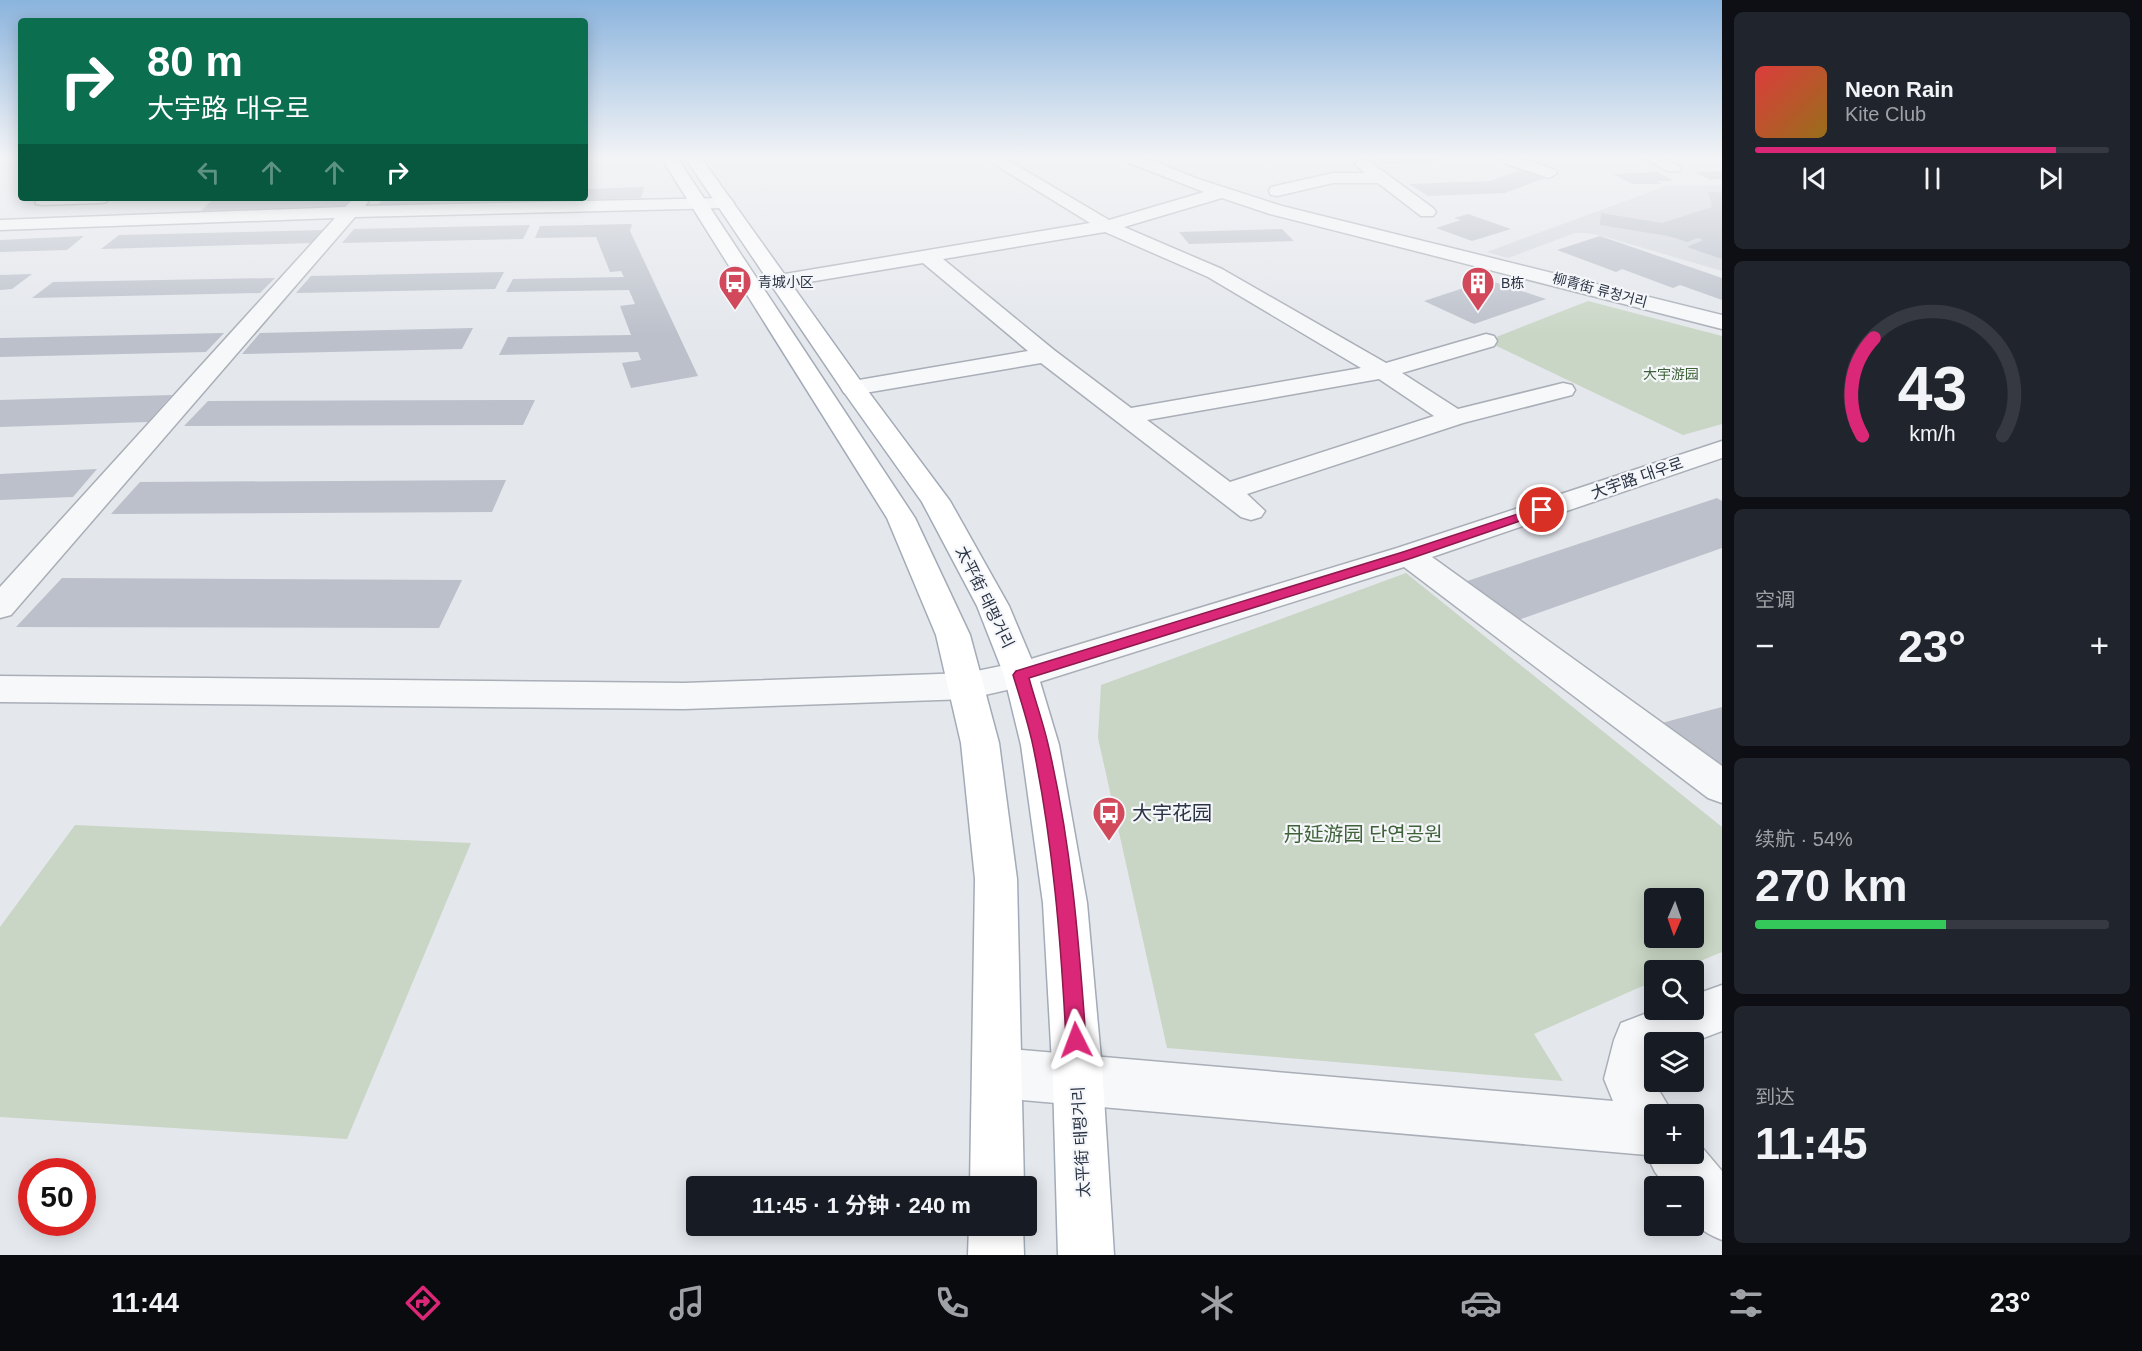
<!DOCTYPE html>
<html lang="zh">
<head>
<meta charset="utf-8">
<style>
	body { margin:0; font-family:Arial,"Noto Sans SC","Noto Sans KR",sans-serif; background:#20242c; color:#f1f3f6; height:100vh; display:flex; flex-direction:column; font-size:22px; white-space:nowrap }
	* { box-sizing:border-box; margin:0 }
	p { font-size:20px; color:#9ea1a6 }
	.icon { flex:none; width:33px; height:33px; fill:none; stroke:currentColor; stroke-width:2; stroke-linecap:round; stroke-linejoin:round }
	.map { position:relative; flex:1; overflow:hidden }
	.sheet { display:flex; flex-direction:column; gap:12px; padding:12px; background:#0d0f14; width:420px }
	.sheet>* { flex:none }
	.top-card { position:absolute; left:18px; top:18px; width:570px; height:183px; border-radius:6px; box-shadow:0 3px 15px #0003; background:#0b6e4f; color:#fff; overflow:hidden }
	.needle { width:39px; rotate:182deg }
	.buttons { position:absolute; left:1644px; top:888px; display:grid; gap:12px }
	.buttons a { display:grid; place-items:center; width:60px; height:60px; border-radius:6px; background:#171b24; box-shadow:0 3px 15px #0003; font-size:30px }
	.speed { position:absolute; left:18px; top:1158px; display:flex; gap:12px; font-size:30px; font-weight:700; text-align:center }
	.speed>* { display:grid; place-content:center; width:78px; height:78px; border-radius:50%; background:#171b24; box-shadow:0 3px 15px #0003; line-height:1 }
	.speed .limit { border:9px solid #d22; background:#fff; color:#111 }
	.pin { position:absolute; display:grid; place-items:center; width:51px; height:51px; color:#fff; margin:-26px; border:3px solid #fff; border-radius:50%; box-shadow:0 2px 6px #0007 }
	.me { position:absolute; width:66px; margin:-33px; rotate:357deg; stroke-linejoin:round; filter:drop-shadow(0 0 4px #0008) }
	.turn { display:flex; align-items:center; gap:21px; height:126px; padding:0 30px; font-size:27px }
	.turn .icon { width:78px; height:78px; stroke-width:2.5 }
	.turn b { display:block; font-size:42px; line-height:51px }
	.lanes { display:flex; align-items:center; height:57px; padding:0 30px; background:#0003; justify-content:center; gap:30px; direction:ltr }
	.lanes .off { opacity:.35 }
	.big { font-size:45px; font-weight:700; line-height:1.1 }
	.sheet .widget { flex:1; display:flex; flex-direction:column; justify-content:center; gap:9px; min-width:0; padding:0 21px; border-radius:9px; background:#20242c }
	.sheet .dial { align-items:center; gap:0 }
	.dial svg { height:156px; overflow:visible; fill:none; stroke:#363941; stroke-width:7; stroke-linecap:round; text-anchor:middle }
	.dial text { fill:#f1f3f6; stroke:none }
	.song { display:flex; align-items:center; gap:18px }
	.cover { width:72px; height:72px; border-radius:9px; background:linear-gradient(135deg,hsl(0 70% 55%),hsl(40 70% 35%)) }
	.played { height:6px; border-radius:3px; background:linear-gradient(90deg,#db2777 85%,#363941 85%) }
	.keys { display:flex; justify-content:space-around; direction:ltr }
	.heat { display:flex; justify-content:space-between; align-items:center; font-size:33px; direction:ltr }
	.charge { height:9px; border-radius:4px; background:linear-gradient(90deg,#34c759 54%,#363941 0) }
	.trip { position:absolute; left:686px; top:1176px; width:351px; height:60px; border-radius:6px; background:#171b24; box-shadow:0 3px 15px #0003; font-weight:700; line-height:60px; text-align:center }
	.tab-bar { display:flex; height:96px; justify-content:space-around; align-items:center; background:#090b0e; color:#9ea1a6 }
	.tab-bar .icon { width:42px; height:42px }
	.tab-bar .on { color:#db2777 }
	.tab-bar b { font-size:27px; color:#f1f3f6 }
	main { display:flex; flex:1; min-height:0 }
	.map>svg:first-child { display:block }
	.built { fill:#d2d6de }
	.green { fill:#c9d6c5; fill-rule:evenodd }
	.building { fill:#bbc0ca }
	.lines { fill:none; stroke-linecap:round; stroke-linejoin:round }
	.minor-casing { stroke:#a9aeb7; stroke-width:3 }
	.major-casing { stroke:#a3abb8; stroke-width:3 }
	.minor { fill:#f7f8fa; fill-rule:evenodd }
	.major { fill:#fff; fill-rule:evenodd }
	.route { fill:#db2777; stroke:#8e194d; stroke-width:1.5 }
	.labels { text-anchor:middle; dominant-baseline:central; stroke-width:4.5; stroke-linejoin:round; paint-order:stroke }
	.far-poi-label { font-size:14px; fill:#2b3445; stroke:#f4f6f9; text-anchor:start }
	.far-street-label { font-size:14px; fill:#2b3445; stroke:#f4f6f9 }
	.far-park-label { font-size:14px; fill:#3f6138; stroke:#f4f6f9 }
	.street-label { font-size:16px; fill:#2b3445; stroke:#f4f6f9 }
	.near-poi-label { font-size:20px; fill:#2b3445; stroke:#f4f6f9; text-anchor:start }
	.near-park-label { font-size:20px; fill:#3f6138; stroke:#f4f6f9 }
</style>
</head>
<body>
<main>
<div class="map">
<svg width="1722" height="1255" viewBox="0 0 1722 1255">
	<rect width="100%" height="100%" fill="#e4e7ec"/>
	<!-- built -->
	<path class="built" d="M1722 185V271L1599 235 1585 233H1575L1508 258 1487 252 1666 186Z"/>
	<!-- green -->
	<path class="green" d="M1588 301 1722 336V424L1683 435 1486 341Z
		M1406 573 1722 827V952L1679 970H1654V981L1534 1034 1563 1081 1167 1048 1098 738 1101 685ZM1654 898H1694V938H1654Z
		M75 825 471 843 347 1139 0 1117V927Z"/>
	<!-- building -->
	<path class="building" d="M1374 159H1440V160L1432 163 1380 164Z
		M1524 169 1550 176 1505 193 1428 196 1409 184 1490 181Z
		M1722 171V179L1710 180 1695 172Z
		M1657 172 1674 181H1657L1662 184H1632L1613 174Z
		M644 187 641 198 377 207 383 198H585V189Z
		M1708 191 1722 193V259L1687 247 1703 240 1698 238 1687 242 1668 236 1600 225 1601 213 1662 223 1712 207Z
		M250 198H351L344 206 201 211 213 199Z
		M1468 214 1511 229 1472 241 1436 228 1461 220 1454 218Z
		M632 224 630 231 698 376 631 388 622 363 641 360 638 352 499 355 508 337 631 335 620 306 635 304 629 290 506 292 513 279 624 277 621 271 610 272 596 237 535 238 540 226Z
		M530 225 523 239 342 243 354 229Z
		M1282 229 1294 241 1189 244 1179 232Z
		M323 230 311 243 101 249 119 235Z
		M84 236 67 250 0 252V240Z
		M1600 236 1722 278V300L1680 285 1673 288 1622 269 1616 272 1557 250Z
		M504 272 495 289 296 293 311 276Z
		M32 274 12 289 0 290V275Z
		M275 278 260 293 32 298 53 282Z
		M1488 280 1546 299 1474 324 1424 301Z
		M473 328 462 349 242 354 260 333Z
		M224 333 206 352 0 357V338Z
		M172 395 148 422 0 427V400Z
		M535 400 523 425 184 426 208 401Z
		M97 469 73 497 0 500V474Z
		M506 480 492 512 111 514 140 482Z
		M1717 498 1722 501V548L1510 623 1458 584Z
		M62 578 462 580 439 628 16 627Z
		M1722 707V775L1658 724Z"/>
	<g class="lines">
		<!-- minor casing -->
		<g class="minor-casing">
			<path id="minor" d="M986 159H1006L1109 220 1204 192 1127 162 1125 159H1148L1198 179 1282 206 1722 315V329L1270 214 1222 198 1124 227 1222 269 1386 363 1486 334 1494 336 1497 341 1494 346 1402 373 1458 409 1563 383 1572 385 1575 390 1572 395 1463 423 1247 494 1265 511 1261 517 1251 520 1241 517 1041 363 853 395 844 393 841 388 844 383 853 381 1028 351 923 263 779 287 772 285 769 281 772 277 779 275 1090 223ZM1105 232 1208 277 1361 368 1131 408 1054 350 943 259ZM1379 379 1434 416 1230 482 1147 420Z
				M1364 159 1369 161 1433 208 1436 212 1433 216H1421L1378 183H1333L1277 196 1271 195 1269 191 1271 187 1333 173H1365L1355 164 1357 161Z
				M1499 159H1524L1555 170 1557 173 1549 178 1501 162Z
				M1647 159H1668L1681 168 1679 171H1667Z
				M35 198H109L106 202 100 203 42 205 36 204Z
				M354 198H365L368 202 365 206 725 198 731 199 734 203 731 207 725 208 355 217 11 615 0 618V587L335 218 0 230V220L345 207Z
				M1722 441V458L1432 557 1722 766V803L1708 798 1404 567 1033 684 967 699 684 709 0 702V676L684 683 967 673 1021 662 1397 548Z
				M1722 985V1031L1693 1042H1654V1082L1673 1114H1654V1154H1694V1138L1722 1171V1240C1688 1226 1694 1220 1694 1186H1666L1655 1172 1647 1155 998 1098 981 1090 973 1073 981 1056 998 1048 1613 1101 1604 1079 1614 1040 1621 1023 1655 1010H1694V995Z"/>
		</g>
		<!-- major casing -->
		<g class="major-casing">
			<path id="major" d="M662 159H678L915 518 970 635 999 743 1017 879 1024 1186H970L975 879 961 743 936 635 887 518Z
				M686 159H702L862 383 950 501 1009 606 1038 675 1059 745 1087 903 1103 1081 1114 1255H1058L1053 1081 1043 903 1021 745 1004 675 977 606 922 502 841 388Z
				M969 1226H1023L1024 1255H968Z"/>
		</g>
		<!-- minor -->
		<use href="#minor" class="minor"/>
		<!-- major -->
		<use href="#major" class="major"/>
	</g>
	<!-- sky -->
	<linearGradient id="sky" x2="0" y2="1"><stop stop-color="#8bb4dd"/><stop offset="0.47" stop-color="#f3f4f6"/><stop offset="1" stop-color="#f3f4f6" stop-opacity="0"/></linearGradient>
	<rect width="1722" height="335" fill="url(#sky)"/>
	<!-- route -->
	<path class="route" d="M1542 506 1548 510 1546 512 1412 558 1029 678C1035 700 1043 722 1048 744 1071 841 1079 942 1086 1040L1083 1047 1076 1050 1069 1047 1066 1040C1061 942 1053 842 1033 746 1028 722 1020 698 1013 675L1016 671 1403 552Z"/>
	<!-- icons -->
	<defs>
		<g id="bus-pin" transform="scale(1.725)"><path d="M0 17L-7.5 6A9.5 9.5 0 1 1 7.5 6Z" fill="#d1495b" stroke="#f4f6f9"/><path d="M-5-6H5V4H4V6H2V4H-2V6H-4V4H-5ZM-3.5-4V0h7V-4ZM-3.5 1.2v1.5H-2V1.2ZM2 1.2v1.5H3.5V1.2Z" fill="#fff"/></g>
		<g id="building-pin" transform="scale(1.725)"><path d="M0 17L-7.5 6A9.5 9.5 0 1 1 7.5 6Z" fill="#d1495b" stroke="#f4f6f9"/><path d="M-4-6H4V6H1V3H-1V6H-4ZM-2.5-4.3h1.7v1.8h-1.7ZM.8-4.3h1.7v1.8H.8ZM-2.5-1h1.7V.8h-1.7ZM.8-1h1.7V.8H.8Z" fill="#fff"/></g>
	</defs>
	<g fill-rule="evenodd">
		<use href="#bus-pin" x="735" y="282"/>
		<use href="#building-pin" x="1478" y="283"/>
		<use href="#bus-pin" x="1109" y="813"/>
	</g>
	<g class="labels">
		<!-- far-poi labels -->
		<g class="far-poi-label">
			<text x="758" y="282">青城小区</text>
			<text x="1501" y="283">B栋</text>
		</g>
		<!-- far-street labels -->
		<g class="far-street-label">
			<text transform="translate(1600 290) rotate(15)">柳青街 류청거리</text>
		</g>
		<!-- far-park labels -->
		<g class="far-park-label">
			<text x="1671" y="374">大宇游园</text>
		</g>
		<!-- street labels -->
		<g class="street-label">
			<text transform="translate(1637 478) rotate(-19)">大宇路 대우로</text>
			<text transform="translate(985 597) rotate(64)">太平街 태평거리</text>
			<text transform="translate(1081 1142) rotate(-93)">太平街 태평거리</text>
		</g>
		<!-- near-poi labels -->
		<g class="near-poi-label">
			<text x="1132" y="813">大宇花园</text>
		</g>
		<!-- near-park labels -->
		<g class="near-park-label">
			<text x="1363" y="834">丹延游园 단연공원</text>
		</g>
	</g>
</svg>
<div class="buttons">
<a><svg class="needle" viewBox="-14 -14 28 28"><path d="M0-13l5 13h-10z" fill="#e53935"/><path d="M0 13l5-13h-10z" fill="#9ea1a6"/></svg></a>
<a><svg class="icon" aria-label="search" viewBox="0 0 24 24"><circle cx="10" cy="10" r="6"/><path d="M15 15l6 6"/></svg></a>
<a><svg class="icon" aria-label="layers" viewBox="0 0 24 24"><path d="M12 4l9 5-9 5-9-5zM3 14l9 5 9-5"/></svg></a>
<a>+</a>
<a>−</a>
</div>
<div class="speed"><div class="limit">50</div></div>
<div class="pin" style="left:1542px;top:510px;background:#d93025"><svg class="icon" aria-label="arrive" viewBox="0 0 24 24"><path d="M6 21V4h12l-3 4 3 4H6"/></svg></div>
<svg class="me" style="left:1076px;top:1040px" viewBox="-20 -20 40 40"><path d="M0-17L14 15 0 8-14 15z" fill="#db2777" stroke="#fff" stroke-width="4"/></svg>
<div class="trip">11:45 · 1 分钟 · 240 m</div>
<div class="top-card">
<div class="turn"><svg class="icon" aria-label="right" viewBox="0 0 24 24"><path d="M7 20v-9h11M14 6l5 5-5 5"/></svg><div><b>80 m</b>大宇路 대우로</div></div>
<div class="lanes"><svg class="icon off" aria-label="left" viewBox="0 0 24 24"><path d="M17 20v-9H6M10 6l-5 5 5 5"/></svg><svg class="icon off" aria-label="ahead" viewBox="0 0 24 24"><path d="M12 20V5M6 11l6-6 6 6"/></svg><svg class="icon off" aria-label="ahead" viewBox="0 0 24 24"><path d="M12 20V5M6 11l6-6 6 6"/></svg><svg class="icon" aria-label="right" viewBox="0 0 24 24"><path d="M7 20v-9h11M14 6l5 5-5 5"/></svg></div>
</div>
</div>
<section class="sheet">
<div class="widget">
<div class="song"><i class="cover"></i><div><b>Neon Rain</b><p>Kite Club</p></div></div>
<div class="played"></div>
<div class="keys"><svg class="icon" aria-label="previous" viewBox="0 0 24 24"><path d="M18 5L8 12l10 7zM5 5v14"/></svg><svg class="icon" aria-label="pause" viewBox="0 0 24 24"><path d="M8 5v14M16 5v14"/></svg><svg class="icon" aria-label="next" viewBox="0 0 24 24"><path d="M6 5l10 7-10 7zM19 5v14"/></svg></div>
</div>
<div class="widget dial"><svg viewBox="0 0 100 80">
<path d="M14 69A42 42 0 1 1 86 69"/>
<path d="M14 69A42 42 0 0 1 20 19" stroke="#db2777"/>
<text x="50" y="56" font-size="32" font-weight="700">43</text>
<text x="50" y="72" font-size="11">km/h</text>
</svg></div>
<div class="widget"><p>空调</p>
<div class="heat"><a>−</a><b class="big">23°</b><a>+</a></div>
</div>
<div class="widget"><p>续航 · 54%</p><b class="big">270 km</b><div class="charge"></div></div>
<div class="widget"><p>到达</p><b class="big">11:45</b></div>
</section>
</main>
<nav class="tab-bar">
<b>11:44</b>
<svg class="icon on" aria-label="directions" viewBox="0 0 24 24"><path d="M12 3l9 9-9 9-9-9zM9 14v-3h6M13 9l2 2-2 2"/></svg>
<svg class="icon" aria-label="music" viewBox="0 0 24 24"><path d="M9 18V5l10-2v13"/><circle cx="6" cy="18" r="3"/><circle cx="16" cy="16" r="3"/></svg>
<svg class="icon" aria-label="phone" viewBox="0 0 24 24"><path d="M5 4h4l2 5-3 2q2 4 5 5l2-3 5 2v4C11 20 4 13 5 4z"/></svg>
<svg class="icon" aria-label="climate" viewBox="0 0 24 24"><path d="M12 3v18M4 7l16 10M4 17L20 7"/></svg>
<svg class="icon" aria-label="car" viewBox="0 0 24 24"><path d="M5 17H2v-5l4-1 3-4h7l3 4 3 1v5h-3M9 17h6M6 11h13"/><circle cx="7" cy="17" r="2"/><circle cx="17" cy="17" r="2"/></svg>
<svg class="icon" aria-label="filters" viewBox="0 0 24 24"><path d="M4 7h16M4 17h16"/><circle cx="9" cy="7" r="2"/><circle cx="15" cy="17" r="2"/></svg>
<b>23°</b>
</nav>
</body>
</html>
